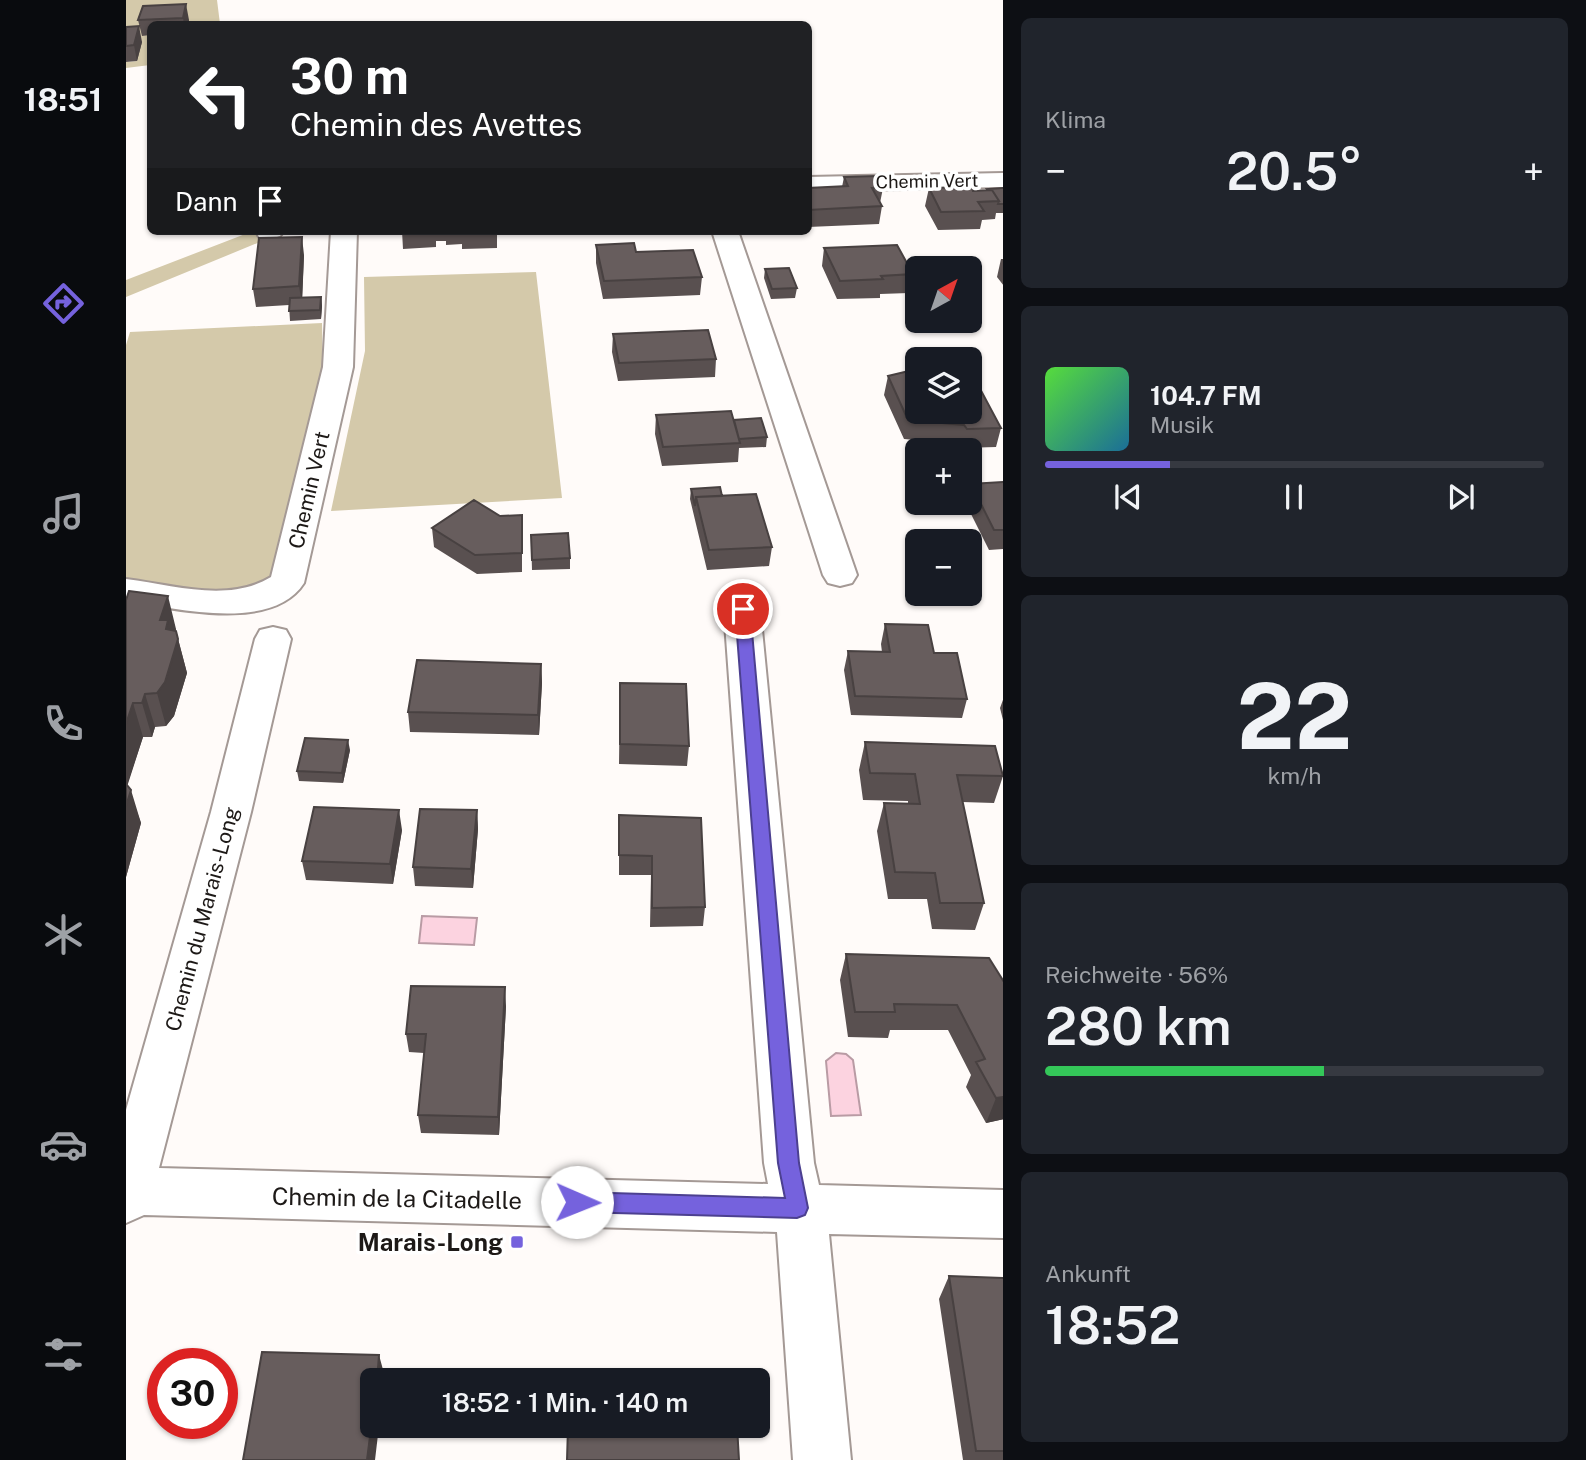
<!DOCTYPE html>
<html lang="de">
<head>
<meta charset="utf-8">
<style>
	body { margin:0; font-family:"Public Sans",sans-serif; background:#20242c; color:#f1f3f6; height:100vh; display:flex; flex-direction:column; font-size:26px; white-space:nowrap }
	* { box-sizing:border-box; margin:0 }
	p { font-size:23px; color:#9ea1a6 }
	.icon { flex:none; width:38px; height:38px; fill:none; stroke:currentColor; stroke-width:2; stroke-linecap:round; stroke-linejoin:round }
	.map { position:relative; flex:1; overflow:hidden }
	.drawer { display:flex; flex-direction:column; gap:18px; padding:18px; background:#0d0f14; width:583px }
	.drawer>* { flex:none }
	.banner { position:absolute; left:21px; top:21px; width:665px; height:214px; border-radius:10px; box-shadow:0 2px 5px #0004; background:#202124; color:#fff; overflow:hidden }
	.needle { width:46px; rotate:40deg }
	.buttons { position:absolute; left:779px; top:256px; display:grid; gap:14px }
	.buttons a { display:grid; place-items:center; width:77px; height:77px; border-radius:10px; background:#171b24; box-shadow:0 2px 5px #0004; font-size:35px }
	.speed { position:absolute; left:21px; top:1348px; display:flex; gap:14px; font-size:35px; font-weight:700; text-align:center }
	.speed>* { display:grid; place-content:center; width:91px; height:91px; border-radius:50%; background:#171b24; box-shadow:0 2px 5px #0004; line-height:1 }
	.speed .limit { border:10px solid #d22; background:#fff; color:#111 }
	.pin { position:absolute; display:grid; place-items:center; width:60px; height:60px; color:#fff; margin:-30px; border:4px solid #fff; border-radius:50%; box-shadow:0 2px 7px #0007 }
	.me { position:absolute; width:77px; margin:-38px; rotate:91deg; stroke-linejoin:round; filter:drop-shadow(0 0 5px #0008) }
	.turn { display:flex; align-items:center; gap:24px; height:147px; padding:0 28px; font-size:32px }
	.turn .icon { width:91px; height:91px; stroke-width:2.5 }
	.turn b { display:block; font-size:49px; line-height:60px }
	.then { display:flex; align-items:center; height:66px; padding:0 28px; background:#0003; gap:14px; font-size:26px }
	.big { font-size:52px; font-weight:600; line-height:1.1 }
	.drawer .card { flex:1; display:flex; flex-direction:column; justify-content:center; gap:10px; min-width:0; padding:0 24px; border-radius:10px; background:#20242c }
	.drawer .dial { align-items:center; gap:0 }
	.dial b { font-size:91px; line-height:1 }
	.song { display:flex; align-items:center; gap:21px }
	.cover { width:84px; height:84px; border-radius:10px; background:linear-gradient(135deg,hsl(110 70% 55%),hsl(200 70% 35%)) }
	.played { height:7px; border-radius:4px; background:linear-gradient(90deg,#7562dd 25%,#363941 25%) }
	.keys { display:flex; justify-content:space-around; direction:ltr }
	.heat { display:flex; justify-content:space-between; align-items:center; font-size:38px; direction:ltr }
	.charge { height:10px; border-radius:5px; background:linear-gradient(90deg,#34c759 56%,#363941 0) }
	.trip { position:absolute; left:234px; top:1368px; width:410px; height:70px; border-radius:10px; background:#171b24; box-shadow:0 2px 5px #0004; font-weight:600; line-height:70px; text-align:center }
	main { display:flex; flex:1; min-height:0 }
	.tab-bar { display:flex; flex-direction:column; width:126px; justify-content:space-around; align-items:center; background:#090b0e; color:#9ea1a6 }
	.tab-bar .icon { width:49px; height:49px }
	.tab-bar .selected { color:#7562dd }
	.tab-bar b { font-size:32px; color:#f1f3f6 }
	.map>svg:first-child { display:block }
	.green { fill:#d4c9aa }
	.water { fill:#fcd3e0; stroke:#b99ba4; stroke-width:2 }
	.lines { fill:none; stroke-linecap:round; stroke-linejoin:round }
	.minor-casing { stroke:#a49995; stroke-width:4 }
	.minor { fill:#fff; fill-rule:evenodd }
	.wall { fill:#595050 }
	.shaded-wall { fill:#484141 }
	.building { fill:#675d5d; stroke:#484141; stroke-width:2 }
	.route { fill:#7562dd; stroke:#4c4090; stroke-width:2 }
	.poi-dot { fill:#7562dd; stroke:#fff; stroke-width:2.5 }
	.labels { text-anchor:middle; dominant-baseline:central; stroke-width:7; stroke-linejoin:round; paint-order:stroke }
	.far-street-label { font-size:18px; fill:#1d1917; stroke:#fff }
	.street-label { font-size:21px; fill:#1d1917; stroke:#fff }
	.near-street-label { font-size:24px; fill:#1d1917; stroke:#fff }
	.near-poi-label { font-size:24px; font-weight:bold; fill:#1d1917; stroke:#fff; text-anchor:end }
</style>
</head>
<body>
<main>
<nav class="tab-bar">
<b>18:51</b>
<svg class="icon selected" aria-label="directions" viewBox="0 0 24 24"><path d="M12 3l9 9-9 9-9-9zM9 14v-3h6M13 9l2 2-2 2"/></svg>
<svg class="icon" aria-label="music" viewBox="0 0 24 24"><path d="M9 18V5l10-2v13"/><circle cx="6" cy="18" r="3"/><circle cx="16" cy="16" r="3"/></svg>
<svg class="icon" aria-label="phone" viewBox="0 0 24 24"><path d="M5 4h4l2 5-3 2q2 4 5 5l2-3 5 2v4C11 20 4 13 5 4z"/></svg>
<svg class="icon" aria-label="climate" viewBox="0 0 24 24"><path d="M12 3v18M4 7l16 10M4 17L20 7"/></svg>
<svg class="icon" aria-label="car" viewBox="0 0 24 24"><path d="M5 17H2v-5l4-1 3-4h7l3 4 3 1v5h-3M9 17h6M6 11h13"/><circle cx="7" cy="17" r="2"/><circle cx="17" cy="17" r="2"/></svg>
<svg class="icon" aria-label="filters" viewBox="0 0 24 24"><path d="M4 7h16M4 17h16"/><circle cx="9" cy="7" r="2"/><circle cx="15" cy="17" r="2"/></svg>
</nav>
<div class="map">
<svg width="878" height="1460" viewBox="0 0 878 1460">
	<rect width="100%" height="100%" fill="#fffbf9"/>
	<!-- green -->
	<path class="green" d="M0 0H91L94 24H24V65L0 68V62L11 61 0 43Z
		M127 231H141L146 237 0 297V280Z
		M410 272 436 498 205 511 239 351 238 277Z
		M196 323 197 371 149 568 142 580 109 595 0 581V345L4 332Z"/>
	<!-- water -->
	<path class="water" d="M296 916 351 918 348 945 293 943Z
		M710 1053 720 1054 727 1060 735 1115 705 1116 700 1061Z"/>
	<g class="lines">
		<!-- minor casing -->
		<g class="minor-casing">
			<path id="minor" d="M878 173V187L682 191V177Z
				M130 231H158L154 236 142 240 133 237Z
				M205 231H231L227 367 178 583C146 633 48 608 0 601V579C48 585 102 603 145 577L197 367Z
				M586 231H612L731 575 726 583 714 586 702 583 697 575Z
				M616 597 629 601 634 609 688 1163 693 1185 878 1190V1238L703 1234 725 1460H667L651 1232 18 1215 0 1223V1110L85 812 129 639 134 630 147 627 160 630 165 639 125 812 33 1168 642 1184 638 1163 598 609 603 601Z"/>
		</g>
		<!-- minor -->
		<use href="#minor" class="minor"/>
	</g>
	<!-- wall -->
	<path class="wall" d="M17 6 63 20 62 24H24V35L16 36 12 20Z
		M0 27 16 42 11 61 0 62Z
		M718 177 757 188 754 203 756 206 753 224 682 227V188L716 187Z
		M803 188 847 191 860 190 861 189 878 188V213H870L869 219 856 220 854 229 812 230 799 206Z
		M276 231H371V248L336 249V244L320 245V241H310V247L277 249Z
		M424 231H463L424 232Z
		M470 245 510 252 576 277 574 295 477 299 470 263Z
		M698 248 787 274 783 293 754 294V298L711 299 696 266Z
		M178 255 176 298 195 297 196 306 195 319 164 321 163 305 130 307 127 289Z
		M875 259H878V286L871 277Z
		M639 269 671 288 669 298 645 299 638 278Z
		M487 334 590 359 589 377 492 381 486 352Z
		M762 376 875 428 870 447 836 448 834 444 778 439 758 395Z
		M530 415 608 420 641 437 640 447 613 448 612 462 536 466 529 434Z
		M878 482V549L863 550 840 504V502H844V489L845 484Z
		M565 489 596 496 646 547 643 566 581 570 564 499Z
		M396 515V572L351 574 308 547 306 528 374 516Z
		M405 535 444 558V569L406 570Z
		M0 600 50 629V631L61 673 48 716 40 726 29 727 26 737H17L1 785 15 823 0 877Z
		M759 624 808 653 841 699 836 718 725 715 718 670 722 651 756 652 755 644Z
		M415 664 416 683 413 735 284 732 282 712Z
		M494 683 563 746 561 766 493 764Z
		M878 697V724L874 708Z
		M739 742 877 776 868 803 836 802 858 903 849 930 806 929 801 899H762L751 831 758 803 782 804V801L737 800 733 770Z
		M224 750 217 783 173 781 171 771Z
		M351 810 352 829 347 888 289 886 287 867Z
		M493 815 579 907 577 926 524 927 525 875H493Z
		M276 830 267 884 180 880 176 861Z
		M720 954 878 982V1119L860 1123 840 1087 845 1075 822 1030H764L762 1038 722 1037 714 980Z
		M380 1006 373 1135 295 1133 292 1115 298 1053 283 1052 280 1034Z
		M823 1276 878 1278V1460H837L813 1299Z"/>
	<!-- shaded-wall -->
	<path class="shaded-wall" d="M60 4 63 20 62 24H58L57 18Z
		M13 26 16 42 11 61 8 45Z
		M176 237 178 255 176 304 173 286Z
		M195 297 196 306 195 319 194 310Z
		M42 596 50 629 47 639H52L61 673 48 716 40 726 31 693 34 620Z
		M415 664 416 683 413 735 412 715Z
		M19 694 29 727 26 737 16 703Z
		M7 703 17 737 0 790V724Z
		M222 740 224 750 217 783 216 773Z
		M5 790 15 823 0 877V795Z
		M273 810 276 830 267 884 264 864Z
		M351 810 352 829 347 888 345 869Z
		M379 987 380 1006 373 1135 372 1117Z
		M878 1097V1119L860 1123 870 1098Z
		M253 1355 259 1377 258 1381H251Z
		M247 1413V1426H253L249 1460H241Z"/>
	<!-- building -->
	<path class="building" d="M60 4 57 18 12 20 17 6Z
		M13 26 8 45 0 46V27Z
		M750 176 757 188H746L756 206 682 210V188L722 186 718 177Z
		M846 187 847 191 866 190 873 201 852 202 858 211 815 212 803 188Z
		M878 188V204H872L873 201 866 190H862L861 189Z
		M176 237 173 286 127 289 133 238Z
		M508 243 510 252 567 250 576 277 478 281 470 245Z
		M771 245 787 274 755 276 757 279 714 281 698 248Z
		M663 268 671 288 646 289 639 269Z
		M195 297 194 310 163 311 164 298Z
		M582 330 590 359 493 363 487 334Z
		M791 369V411H844V370L875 428 841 429 838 425 782 420 762 376Z
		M605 411 614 443 537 447 530 415Z
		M635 418 641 437 613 439 608 420Z
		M878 482V530H868L845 484Z
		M594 487 596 496 570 497 569 506 565 489Z
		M630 494 646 547 583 550 570 497Z
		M348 500 374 516 396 515V553L349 555 306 528Z
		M442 533 444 558 406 560 405 535Z
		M3 591 42 596 34 620H42L40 629 50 631 52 639 39 682 31 693 19 694 16 703H7L0 724V600Z
		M759 624 802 625 808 653H831L841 699 729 696 722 651 764 652Z
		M291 660 415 664 412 715 282 712Z
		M494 683 560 684 563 746 494 744Z
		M179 738 222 740 216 773 171 771Z
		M739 742 869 746 877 776 831 775 858 903H814L809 873 769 872 758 803 794 804 789 774 744 773Z
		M0 784 5 790 0 806Z
		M188 807 273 810 264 864 176 861Z
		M294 809 351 810 345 869 287 867Z
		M493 815 575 818 579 907 526 908V856L493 855Z
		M720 954 863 958 878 982V1097L870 1098 850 1062 859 1059 831 1005 768 1004 769 1012H729Z
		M285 986 379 987 372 1117 292 1115 300 1034H280Z
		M823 1276 878 1278V1451H850Z
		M136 1352 253 1355 251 1381H247V1413L241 1460H117Z
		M538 1426H611L613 1460H441L442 1427 539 1429Z"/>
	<!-- route -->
	<path class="route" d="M617 604 624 609 673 1163 682 1208 679 1215 671 1218 451 1212 443 1209 440 1202 443 1195 451 1192 659 1198 652 1163 609 609Z"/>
	<!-- markers -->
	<rect class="poi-dot" x="384" y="1235" width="14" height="14" rx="3.5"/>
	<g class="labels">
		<!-- far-street labels -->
		<g class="far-street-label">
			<text transform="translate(801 181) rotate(-1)">Chemin Vert</text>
		</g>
		<!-- street labels -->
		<g class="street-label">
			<text transform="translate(183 490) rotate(-77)">Chemin Vert</text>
			<text transform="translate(76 919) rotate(-75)">Chemin du Marais-Long</text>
		</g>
		<!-- near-street labels -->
		<g class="near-street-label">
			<text transform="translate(271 1198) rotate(1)">Chemin de la Citadelle</text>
		</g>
		<!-- near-poi labels -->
		<g class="near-poi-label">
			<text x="377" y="1242">Marais-Long</text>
		</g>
	</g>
</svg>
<div class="buttons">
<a><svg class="needle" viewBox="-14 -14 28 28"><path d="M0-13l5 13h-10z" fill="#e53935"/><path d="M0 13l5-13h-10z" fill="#9ea1a6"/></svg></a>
<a><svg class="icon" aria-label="layers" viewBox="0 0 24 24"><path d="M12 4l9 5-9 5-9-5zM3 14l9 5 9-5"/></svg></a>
<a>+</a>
<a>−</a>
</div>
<div class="speed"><div class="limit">30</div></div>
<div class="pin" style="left:617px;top:609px;background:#d93025"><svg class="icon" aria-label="arrive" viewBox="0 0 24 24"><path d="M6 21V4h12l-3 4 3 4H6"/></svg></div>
<svg class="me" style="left:451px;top:1202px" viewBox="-20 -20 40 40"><circle r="19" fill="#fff"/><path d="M0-13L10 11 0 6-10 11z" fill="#7562dd"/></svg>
<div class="trip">18:52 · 1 Min. · 140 m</div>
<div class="banner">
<div class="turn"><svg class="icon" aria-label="left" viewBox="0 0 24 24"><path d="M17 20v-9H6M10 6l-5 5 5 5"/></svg><div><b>30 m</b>Chemin des Avettes</div></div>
<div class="then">Dann<svg class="icon" aria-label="arrive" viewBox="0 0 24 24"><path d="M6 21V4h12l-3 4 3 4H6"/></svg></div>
</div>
</div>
<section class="drawer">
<div class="card"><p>Klima</p>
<div class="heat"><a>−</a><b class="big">20.5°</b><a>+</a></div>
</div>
<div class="card">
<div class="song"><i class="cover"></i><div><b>104.7 FM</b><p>Musik</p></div></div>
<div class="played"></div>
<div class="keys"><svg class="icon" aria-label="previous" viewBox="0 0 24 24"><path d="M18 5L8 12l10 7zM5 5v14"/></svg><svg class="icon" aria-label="pause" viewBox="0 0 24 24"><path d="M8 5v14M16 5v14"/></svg><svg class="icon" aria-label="next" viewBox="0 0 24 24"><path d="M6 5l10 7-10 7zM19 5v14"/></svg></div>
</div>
<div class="card dial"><b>22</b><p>km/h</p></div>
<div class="card"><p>Reichweite · 56%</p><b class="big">280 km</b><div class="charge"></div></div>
<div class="card"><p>Ankunft</p><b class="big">18:52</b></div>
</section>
</main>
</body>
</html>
